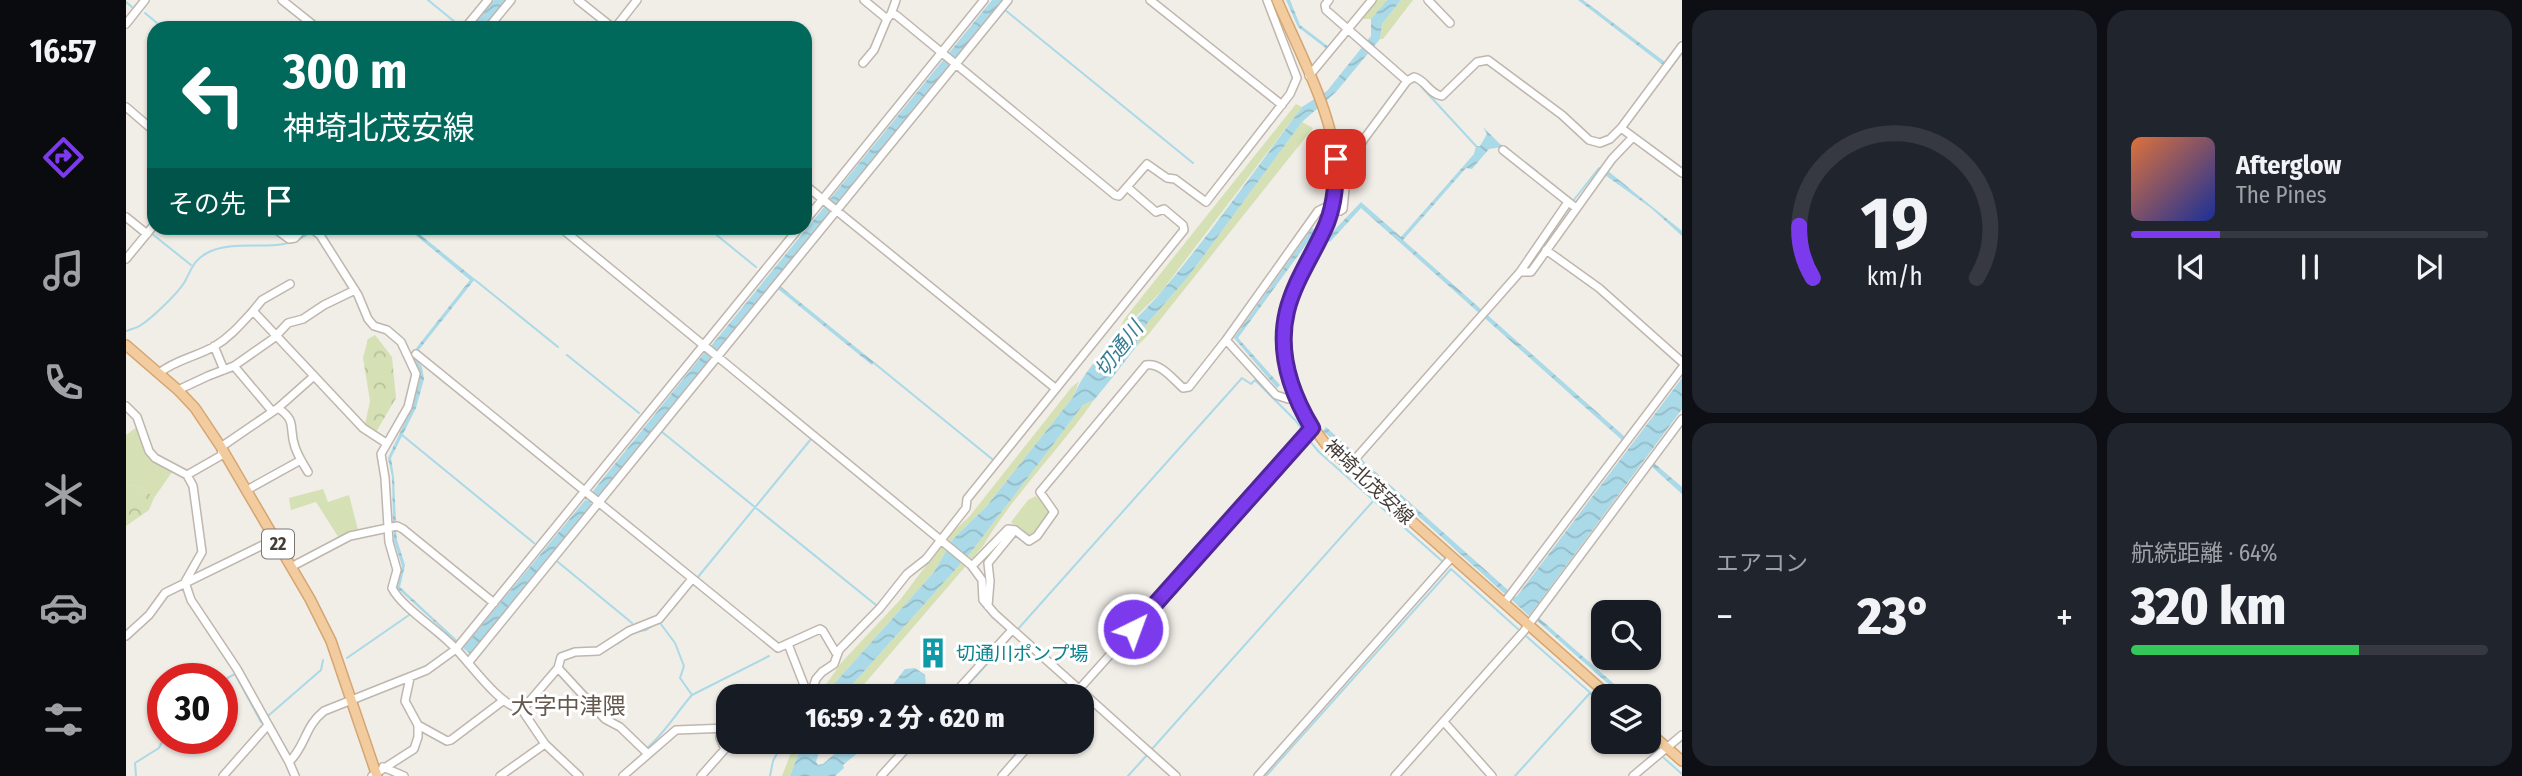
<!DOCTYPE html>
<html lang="ja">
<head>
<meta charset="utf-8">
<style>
	body { margin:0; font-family:"Fira Sans Condensed","Noto Sans JP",sans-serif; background:#20242c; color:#f1f3f6; height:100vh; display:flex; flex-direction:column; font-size:26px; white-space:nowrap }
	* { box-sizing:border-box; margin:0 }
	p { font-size:23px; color:#9ea1a6 }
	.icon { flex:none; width:38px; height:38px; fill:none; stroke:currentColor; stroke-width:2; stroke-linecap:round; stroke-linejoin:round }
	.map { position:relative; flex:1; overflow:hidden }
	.sheet { display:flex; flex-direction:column; gap:10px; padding:10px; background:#0d0f14; width:840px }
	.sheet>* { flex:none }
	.guide { position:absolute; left:21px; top:21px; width:665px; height:214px; border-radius:21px; box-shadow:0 2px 5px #0004; background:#00695c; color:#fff; overflow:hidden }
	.tools { position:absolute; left:1465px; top:600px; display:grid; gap:14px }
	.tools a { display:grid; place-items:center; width:70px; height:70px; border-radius:14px; background:#171b24; box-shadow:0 2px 5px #0004; font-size:35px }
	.speed { position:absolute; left:21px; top:663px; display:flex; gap:14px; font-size:35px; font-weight:700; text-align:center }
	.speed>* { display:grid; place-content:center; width:91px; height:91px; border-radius:50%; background:#171b24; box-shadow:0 2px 5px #0004; line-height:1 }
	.speed .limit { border:10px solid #d22; background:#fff; color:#111 }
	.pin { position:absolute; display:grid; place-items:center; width:60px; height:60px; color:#fff; margin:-30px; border-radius:14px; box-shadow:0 4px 10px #0006 }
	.me { position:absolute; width:77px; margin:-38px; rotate:42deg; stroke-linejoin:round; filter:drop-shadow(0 0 5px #0008) }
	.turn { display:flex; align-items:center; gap:24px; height:147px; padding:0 21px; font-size:32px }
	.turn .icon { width:91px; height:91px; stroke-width:2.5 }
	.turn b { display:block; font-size:49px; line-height:60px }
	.then { display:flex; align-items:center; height:66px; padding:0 21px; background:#0003; gap:14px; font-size:26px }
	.big { font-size:52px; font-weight:800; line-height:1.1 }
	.sheet .widget { flex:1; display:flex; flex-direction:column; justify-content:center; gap:10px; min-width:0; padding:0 24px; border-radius:21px; background:#20242c }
	.sheet .dial { align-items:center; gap:0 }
	.dial svg { height:182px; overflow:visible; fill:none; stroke:#363941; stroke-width:7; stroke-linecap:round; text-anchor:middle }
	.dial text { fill:#f1f3f6; stroke:none }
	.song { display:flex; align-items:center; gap:21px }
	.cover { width:84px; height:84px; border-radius:10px; background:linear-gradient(135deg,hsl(20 70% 55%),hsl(230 70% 35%)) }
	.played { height:7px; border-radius:4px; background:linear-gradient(90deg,#7c3aed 25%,#363941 25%) }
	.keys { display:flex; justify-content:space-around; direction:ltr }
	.heat { display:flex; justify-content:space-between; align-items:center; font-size:38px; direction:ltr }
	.charge { height:10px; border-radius:5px; background:linear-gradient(90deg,#34c759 64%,#363941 0) }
	.sheet .tiles { flex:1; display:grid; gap:10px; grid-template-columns:repeat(2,1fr) }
	.trip { position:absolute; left:590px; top:684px; width:378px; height:70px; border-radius:21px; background:#171b24; box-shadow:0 2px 5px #0004; font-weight:800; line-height:70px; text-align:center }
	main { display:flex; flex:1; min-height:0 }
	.tabs { display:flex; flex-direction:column; width:126px; justify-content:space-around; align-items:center; background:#090b0e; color:#9ea1a6 }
	.tabs .icon { width:49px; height:49px }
	.tabs .on { color:#7c3aed }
	.tabs b { font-size:32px; color:#f1f3f6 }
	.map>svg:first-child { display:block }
	.green { fill:#d5e1b5 }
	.forest { fill:url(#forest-crowns) }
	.water { fill:url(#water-waves) }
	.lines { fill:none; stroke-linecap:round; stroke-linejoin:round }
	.stream { stroke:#aad9e7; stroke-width:2 }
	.minor-casing { stroke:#bfb6ae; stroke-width:10 }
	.major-casing { stroke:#d5a671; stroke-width:12 }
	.minor { stroke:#fff; stroke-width:7 }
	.major { stroke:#f2cc9f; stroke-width:9 }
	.route-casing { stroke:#51269a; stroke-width:18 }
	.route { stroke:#7c3aed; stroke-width:12 }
	.labels { text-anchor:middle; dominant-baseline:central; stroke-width:6; stroke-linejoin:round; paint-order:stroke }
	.shield { fill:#fff; stroke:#7c7673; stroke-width:2 }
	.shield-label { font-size:18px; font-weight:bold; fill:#443c37 }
	.street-label { font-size:19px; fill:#443c37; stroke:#fff }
	.culture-label { font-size:19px; fill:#0d838f; stroke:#fff; text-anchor:start }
	.water-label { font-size:21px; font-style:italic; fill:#397e94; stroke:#fff }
	.quarter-label { font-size:23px; fill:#65594f; stroke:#fff }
</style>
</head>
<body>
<main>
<nav class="tabs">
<b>16:57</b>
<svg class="icon on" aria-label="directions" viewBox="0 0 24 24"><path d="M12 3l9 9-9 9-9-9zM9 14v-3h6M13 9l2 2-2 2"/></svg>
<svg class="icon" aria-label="music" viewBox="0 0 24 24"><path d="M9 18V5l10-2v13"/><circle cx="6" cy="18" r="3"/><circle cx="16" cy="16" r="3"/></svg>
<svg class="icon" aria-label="phone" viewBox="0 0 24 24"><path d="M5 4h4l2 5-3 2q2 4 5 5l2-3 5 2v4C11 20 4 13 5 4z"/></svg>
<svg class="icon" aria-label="climate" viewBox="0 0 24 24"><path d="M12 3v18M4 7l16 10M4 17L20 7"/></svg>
<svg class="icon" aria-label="car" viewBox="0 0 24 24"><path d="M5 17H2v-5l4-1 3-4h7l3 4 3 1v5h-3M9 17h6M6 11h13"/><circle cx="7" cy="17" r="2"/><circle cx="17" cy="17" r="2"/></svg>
<svg class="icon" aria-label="filters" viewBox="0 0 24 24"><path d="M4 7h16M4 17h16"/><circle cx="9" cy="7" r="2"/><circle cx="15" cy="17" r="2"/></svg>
</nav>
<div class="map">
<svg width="1556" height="776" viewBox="0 0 1556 776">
	<defs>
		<pattern id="forest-crowns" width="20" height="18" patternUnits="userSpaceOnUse" patternTransform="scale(1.75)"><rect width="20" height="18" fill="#d5e1b5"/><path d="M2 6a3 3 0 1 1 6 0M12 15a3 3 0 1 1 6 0" fill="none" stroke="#b8c29c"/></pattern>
		<pattern id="water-waves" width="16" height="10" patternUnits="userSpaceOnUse" patternTransform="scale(1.75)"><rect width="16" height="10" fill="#aad9e7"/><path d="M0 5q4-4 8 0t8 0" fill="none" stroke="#94bbc7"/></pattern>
	</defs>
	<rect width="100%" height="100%" fill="#f1ede7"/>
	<!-- green -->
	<path class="green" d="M1250 0H1261L1245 19H1235Z
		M1275 0H1287L1257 39H1254L1256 24Z
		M1170 104 1176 107 1035 292 989 337 999 318Z
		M1176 122 1187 128 1022 335 1010 347 1018 327 1062 277Z
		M953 381 947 397 860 507 827 539 808 572 707 685 701 696H692L715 663 774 600 823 535 843 517 945 388Z
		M968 400C933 450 888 494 857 546L728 696H716L846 551 957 405Z
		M11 427 27 462 46 472 28 498 17 488 0 484V435Z
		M197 489 202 502 223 495 232 530 213 538 190 502 165 510 163 498Z
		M910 496 924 512 907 534 901 536 885 522 902 500Z
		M669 742H677L664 776H656Z"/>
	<!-- forest -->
	<path class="forest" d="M249 335 266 357 270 398 250 432 239 424 244 401 237 358 242 339Z
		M0 484 17 488 28 498 23 510 0 526Z"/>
	<!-- water -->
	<path class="water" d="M368 0H380L357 28H345Z
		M866 0H878L711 205 708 203 704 209 706 211 592 351 589 350 585 355 586 358 474 497 471 495 465 503 467 505 345 655 337 648 460 499 462 501 468 493 467 491 579 352 582 354 587 348 585 346 699 206 701 207 706 201 704 199Z
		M1160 0H1164L1174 25 1203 47 1201 49 1172 27Z
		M1261 0H1275L1256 24 1254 39 1210 92 1176 122 1062 277 1018 327 1010 347 986 378 968 400 957 405 846 551 716 696H701L707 685 808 572 827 539 860 507 947 397C966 353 1006 327 1036 291 1086 232 1130 168 1176 107L1201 91 1245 36V19Z
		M1452 0H1457L1539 62 1537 65Z
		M1357 127 1374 144 1412 171V174L1376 147 1363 149 1346 169 1340 168 1277 240 1499 437 1496 440 1235 208 1204 242 1199 240 1235 202 1275 237 1348 154 1350 146H1354L1361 134Z
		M1482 171 1556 231V236L1525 208 1479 175Z
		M281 228H286L349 279 288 356 296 367 298 379 290 408 265 458 268 477 270 523 267 524 266 477 262 458 286 407 294 379 292 369 284 356 344 280Z
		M1186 228 1189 231 1187 235 1112 338 1154 385 1151 388 1108 338Z
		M654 286 748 362 746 365 652 289Z
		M1556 378V409L1403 616 1386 600 1387 598 1391 596Z
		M1200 427 1230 454 1227 457 1197 431Z
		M1234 458 1383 591 1380 595 1231 461Z
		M1528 463 1556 487V494L1525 466Z
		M268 530H270L271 540 279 565 274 587 331 640 330 642 270 587 276 566 268 541Z
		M1412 617 1502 696H1496L1410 620Z
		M789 668 799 675 800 685 791 696H758L779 669Z
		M677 742H696L690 762 692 765 697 764 722 742H751L737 752 734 751 717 765 718 768 709 776H664Z"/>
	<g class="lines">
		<!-- stream -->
		<path class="stream" d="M302 0 335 27
			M0 2 6 7
			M879 10 1067 163
			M19 13 37 28
			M1291 82 1350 146
			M1412 173 1420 180
			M1425 183 1446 200
			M1447 201 1473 168
			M582 228 630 267
			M25 233 65 265
			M1402 268 1444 206
			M349 280 432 347
			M0 331C5 329 11 328 15 325 26 318 51 294 58 283 66 269 67 259 85 251 116 238 157 256 184 232
			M441 355 513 413
			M748 363 866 459
			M536 432 750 605
			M276 435 408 543
			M1182 439 1193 452 1316 561
			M432 562 506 623
			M572 577 685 439
			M892 629 1116 378 1125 384 1129 380 1170 421 1177 431
			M1400 636 1477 704
			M491 644 508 632 520 630 526 626
			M221 658 286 613
			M96 681 109 674 135 722
			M566 695 643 656
			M832 696 887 635
			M142 716 195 670 197 660
			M1520 742 1530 751
			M521 748C539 733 550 713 566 695L554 678 558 666 549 643 534 623 552 602
			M1026 749 1248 500
			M1538 758 1556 774
			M10 776 9 763 33 748 38 738
			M644 776 647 761 657 742
			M760 776 791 742
			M1002 776 1021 755
			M1140 776 1325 569 1392 629
			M1389 776 1464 693"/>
		<!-- minor casing -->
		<g class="minor-casing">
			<path id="minor" d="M156 0 191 28
				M452 0 487 28
				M738 0 761 19 765 14 770 15 989 195 993 196 1021 164 1041 178 1049 179 1080 202 1164 94 1171 78 1141 0
				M1024 0 1156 105
				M1203 0 1199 5 1200 10 1281 81
				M1302 0 1324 23
				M765 14 770 0
				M0 24 19 0
				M339 28 362 0
				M362 28 385 0
				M489 28 511 0
				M737 63 748 50 761 19
				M1183 76 1246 0
				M0 107 28 131
				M1495 128 1556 173
				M1377 150 1450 208
				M679 185 929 388
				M0 217 21 234
				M679 221 858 0
				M148 228 163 239 169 238 178 228
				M185 228 194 235 232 295 242 319 248 326 261 330 275 342 290 374 282 407 255 454 259 478 263 542 271 570 266 588C275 606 309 628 325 644 344 662 371 704 396 710L419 744 453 776
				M435 228 845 565 856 580 857 600 869 614 1050 776
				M1420 250 1473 288 1556 362
				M0 259 28 225
				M1394 272 1442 202
				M127 311 136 300 164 284
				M1100 340 1150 395 1162 399 1169 395
				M88 346 98 370
				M290 354 652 648 694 629 697 631 710 653
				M108 366 146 411
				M33 373C51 359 70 357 89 346 104 337 115 324 127 311L237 428 260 443
				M52 390 82 376 108 366 148 338 162 323 177 319 198 305 229 290
				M0 406 11 417 23 451 29 458 61 475 67 486 76 552 59 582 65 600 111 669 163 762C180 746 178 727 198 711L301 670 330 649 673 228
				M152 408C172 422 162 427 169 447 172 456 177 464 182 472
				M1223 466 1394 272H1405L1486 159 1507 137
				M61 475 96 455 95 447 152 408 188 376
				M121 490 175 460
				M846 566 882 529 889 530 903 541 911 536 928 512 914 492 1020 365C1034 362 1047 379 1057 388L1063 387 1100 340 1192 211 1198 208 1214 211 1217 209 1221 168 1238 139 1281 81 1288 77C1300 80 1303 94 1316 96L1351 62 1362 60 1436 115 1463 140 1474 143 1484 139 1495 128 1556 46
				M165 567 224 536 271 526 277 529 368 603
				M1378 603 1556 368
				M862 606 864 581 862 563 889 530
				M0 636 23 615 39 593 149 539
				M662 644 678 685 677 696
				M342 663 882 0
				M432 668 479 719 494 727 521 753
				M684 696 690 679 696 672 708 664 713 650 754 608 781 574 800 559 840 508 841 499 1058 230 1057 225 1038 209 1030 212 1001 187
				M826 696 886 630
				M947 696 1187 428
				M396 710 432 668 435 657 449 652 472 651 503 631 533 619 566 579
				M1318 722 1366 776
				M292 725 321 741 325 740 378 700
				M163 762 169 776
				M257 767 278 776
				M97 776 142 725
				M246 776 288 749 292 737V725L279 701 284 678
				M374 776 419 744
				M497 776 550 730 602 728
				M575 776 599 749 594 738 595 730
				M755 776 786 742
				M876 776 906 742
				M1132 776 1326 557
				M1269 776 1398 631 1556 419
				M1507 776 1556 735"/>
		</g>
		<!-- major casing -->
		<g class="major-casing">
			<path id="major" d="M1151 0C1173 52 1214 125 1210 181 1208 215 1190 244 1175 275 1144 338 1159 394 1202 447L1483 696
				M0 345 52 390 69 408 95 447 184 599 205 641 251 776
				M1522 731 1556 761"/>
		</g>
		<!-- minor -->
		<use href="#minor" class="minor"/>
		<!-- major -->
		<use href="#major" class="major"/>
	</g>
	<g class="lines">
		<!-- route casing -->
		<g class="route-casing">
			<path id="route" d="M1007 629 1186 428C1165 393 1151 352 1161 311 1169 279 1189 252 1201 223 1209 202 1210 181 1210 159"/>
		</g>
		<!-- route -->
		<use href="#route" class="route"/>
	</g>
	<!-- icons -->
	<defs>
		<g id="building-bare" transform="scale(2.415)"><path d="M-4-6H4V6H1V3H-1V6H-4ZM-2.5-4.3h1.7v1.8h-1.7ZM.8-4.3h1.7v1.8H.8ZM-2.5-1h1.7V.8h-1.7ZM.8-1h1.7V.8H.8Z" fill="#0f9aa8" stroke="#fff" stroke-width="2.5" paint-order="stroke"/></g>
	</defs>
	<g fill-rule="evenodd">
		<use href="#building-bare" x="807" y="653"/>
	</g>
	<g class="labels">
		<!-- shield labels -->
		<rect class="shield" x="136" y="529.5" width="32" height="29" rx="5"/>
		<g class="shield-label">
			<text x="152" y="544">22</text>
		</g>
		<!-- street labels -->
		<g class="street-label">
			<text transform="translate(1243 482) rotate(43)">神埼北茂安線</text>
		</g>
		<!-- culture labels -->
		<g class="culture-label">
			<text x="830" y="653">切通川ポンプ場</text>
		</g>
		<!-- water labels -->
		<g class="water-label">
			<text transform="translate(993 349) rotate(-52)">切通川</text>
		</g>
		<!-- quarter labels -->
		<g class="quarter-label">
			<text x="442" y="706">大字中津隈</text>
		</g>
	</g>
</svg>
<div class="tools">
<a><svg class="icon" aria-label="search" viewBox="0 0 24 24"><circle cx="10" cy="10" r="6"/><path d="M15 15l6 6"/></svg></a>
<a><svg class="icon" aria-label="layers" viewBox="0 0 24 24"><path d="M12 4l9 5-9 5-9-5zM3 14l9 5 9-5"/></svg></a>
</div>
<div class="speed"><div class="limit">30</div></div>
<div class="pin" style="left:1210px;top:159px;background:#d93025"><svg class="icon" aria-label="arrive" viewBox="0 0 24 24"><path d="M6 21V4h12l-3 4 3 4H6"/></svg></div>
<svg class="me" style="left:1007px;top:629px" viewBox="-20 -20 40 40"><circle r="17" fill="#7c3aed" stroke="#fff" stroke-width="3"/><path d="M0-11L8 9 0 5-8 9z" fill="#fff"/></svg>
<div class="trip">16:59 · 2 分 · 620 m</div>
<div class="guide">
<div class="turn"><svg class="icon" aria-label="left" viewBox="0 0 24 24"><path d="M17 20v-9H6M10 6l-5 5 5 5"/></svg><div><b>300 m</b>神埼北茂安線</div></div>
<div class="then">その先<svg class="icon" aria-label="arrive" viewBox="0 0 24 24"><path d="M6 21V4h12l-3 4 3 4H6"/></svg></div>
</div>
</div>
<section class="sheet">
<div class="tiles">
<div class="widget dial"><svg viewBox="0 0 100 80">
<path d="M14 69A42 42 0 1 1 86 69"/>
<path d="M14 69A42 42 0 0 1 8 46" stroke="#7c3aed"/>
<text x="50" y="56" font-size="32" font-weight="700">19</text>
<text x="50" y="72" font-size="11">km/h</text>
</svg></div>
<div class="widget">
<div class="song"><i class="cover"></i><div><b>Afterglow</b><p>The Pines</p></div></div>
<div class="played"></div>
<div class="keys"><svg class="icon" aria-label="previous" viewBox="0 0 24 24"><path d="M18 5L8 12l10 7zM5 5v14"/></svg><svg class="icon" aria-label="pause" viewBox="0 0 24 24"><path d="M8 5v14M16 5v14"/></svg><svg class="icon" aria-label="next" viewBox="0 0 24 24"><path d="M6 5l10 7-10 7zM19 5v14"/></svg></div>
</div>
<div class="widget"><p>エアコン</p>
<div class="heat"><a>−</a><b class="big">23°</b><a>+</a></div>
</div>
<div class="widget"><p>航続距離 · 64%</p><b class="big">320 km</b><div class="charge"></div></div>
</div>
</section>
</main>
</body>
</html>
